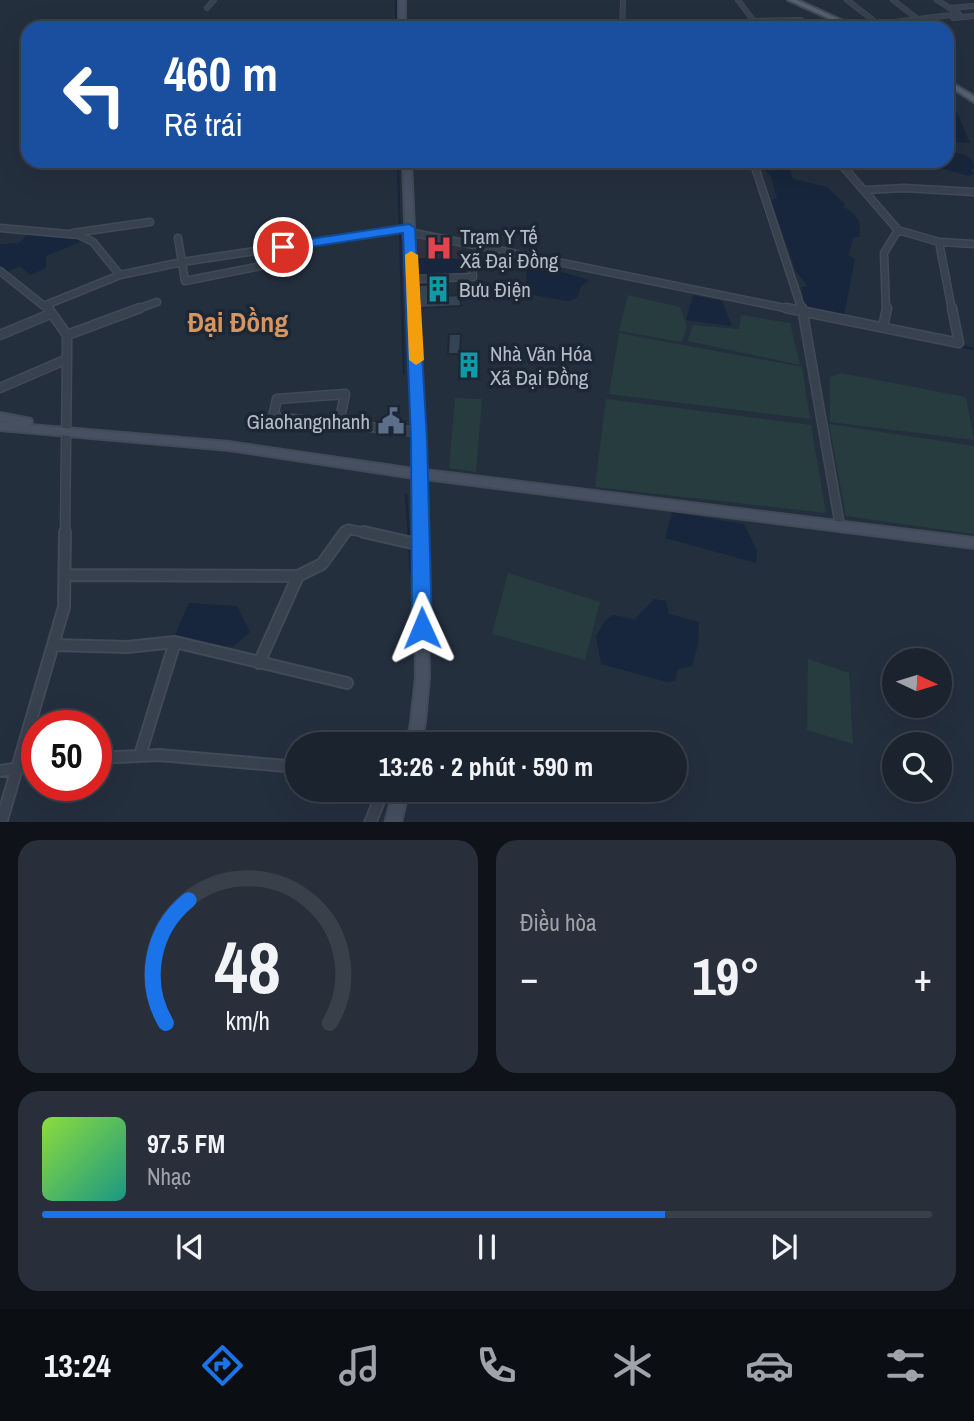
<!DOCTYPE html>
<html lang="vi">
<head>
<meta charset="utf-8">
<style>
	body { margin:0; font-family:"Archivo Narrow",sans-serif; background:#282f3a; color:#f1f3f6; height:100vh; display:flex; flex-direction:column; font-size:26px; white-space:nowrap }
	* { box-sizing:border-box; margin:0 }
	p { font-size:23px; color:#a0a4aa }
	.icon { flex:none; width:38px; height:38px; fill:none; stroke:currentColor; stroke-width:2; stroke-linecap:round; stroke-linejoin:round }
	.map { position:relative; height:822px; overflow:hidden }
	.sheet { display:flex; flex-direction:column; gap:18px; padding:18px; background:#0f1319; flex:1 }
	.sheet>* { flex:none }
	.hud { position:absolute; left:21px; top:21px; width:933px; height:147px; border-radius:21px; box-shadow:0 7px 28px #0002,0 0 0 2px #39404a; background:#1a4fa0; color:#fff; overflow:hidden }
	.needle { width:46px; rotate:94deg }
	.tools { position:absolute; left:882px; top:648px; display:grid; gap:14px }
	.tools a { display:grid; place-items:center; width:70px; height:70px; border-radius:50%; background:#1b232e; box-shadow:0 7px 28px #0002,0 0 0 2px #39404a; font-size:35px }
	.speed { position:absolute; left:21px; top:710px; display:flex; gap:14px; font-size:35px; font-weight:700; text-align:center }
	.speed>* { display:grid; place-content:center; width:91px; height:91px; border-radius:50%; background:#1b232e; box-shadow:0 7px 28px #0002,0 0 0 2px #39404a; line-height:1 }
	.speed .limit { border:10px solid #d22; background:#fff; color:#111 }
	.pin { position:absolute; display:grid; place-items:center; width:60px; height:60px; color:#fff; margin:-30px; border:4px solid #fff; border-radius:50%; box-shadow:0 2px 7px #0007 }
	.me { position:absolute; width:77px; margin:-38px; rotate:359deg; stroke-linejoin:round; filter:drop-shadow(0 0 5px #0008) }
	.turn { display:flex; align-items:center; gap:24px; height:147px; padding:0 28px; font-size:32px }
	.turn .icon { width:91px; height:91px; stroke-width:2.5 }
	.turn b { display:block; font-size:49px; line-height:60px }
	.big { font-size:52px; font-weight:700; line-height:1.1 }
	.sheet .tile { flex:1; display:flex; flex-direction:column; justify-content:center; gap:10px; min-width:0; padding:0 24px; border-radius:21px; background:#282f3a }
	.sheet .dial { align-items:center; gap:0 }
	.dial svg { height:182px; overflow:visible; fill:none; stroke:#39404a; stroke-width:7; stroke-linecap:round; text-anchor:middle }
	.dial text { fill:#f1f3f6; stroke:none }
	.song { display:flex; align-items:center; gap:21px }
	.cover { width:84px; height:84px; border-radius:10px; background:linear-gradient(135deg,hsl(90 70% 55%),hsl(170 70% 35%)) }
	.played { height:7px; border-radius:4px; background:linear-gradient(90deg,#1a73e8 70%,#39404a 70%) }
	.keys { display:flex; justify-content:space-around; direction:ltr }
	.heat { display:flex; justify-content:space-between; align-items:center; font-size:38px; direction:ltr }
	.sheet .tiles { flex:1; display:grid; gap:18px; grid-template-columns:1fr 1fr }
	.tile:last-child { grid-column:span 2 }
	.trip { position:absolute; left:285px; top:732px; width:402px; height:70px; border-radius:35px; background:#1b232e; box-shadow:0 7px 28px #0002,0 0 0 2px #39404a; font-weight:700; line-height:70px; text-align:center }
	.tabs { display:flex; height:112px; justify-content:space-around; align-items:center; background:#0b0e12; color:#a0a4aa }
	.tabs .icon { width:49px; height:49px }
	.tabs .selected { color:#1a73e8 }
	.tabs b { font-size:32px; color:#f1f3f6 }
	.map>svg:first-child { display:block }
	.medical { fill:#32303f }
	.green { fill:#263c3f }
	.water { fill:#17263c }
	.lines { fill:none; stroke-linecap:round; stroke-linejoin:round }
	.stream-far2 { stroke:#17263c; stroke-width:2 }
	.stream-far1 { stroke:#17263c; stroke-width:2.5 }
	.stream { stroke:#17263c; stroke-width:3.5 }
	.building { fill:#364354; stroke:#1f2835; stroke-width:2 }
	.street-far3-casing { stroke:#414a57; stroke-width:6 }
	.street-far2-casing { stroke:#414a57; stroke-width:9 }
	.street-far1-casing { stroke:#414a57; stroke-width:11 }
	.street-casing { stroke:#414a57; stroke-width:14 }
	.secondary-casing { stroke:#414a57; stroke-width:4 }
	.primary-casing { stroke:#414a57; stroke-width:4 }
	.street-far3 { stroke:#38414e; stroke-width:4.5 }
	.street-far2 { stroke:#38414e; stroke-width:6 }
	.street-far1 { stroke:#38414e; stroke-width:8 }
	.street { stroke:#38414e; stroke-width:10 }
	.secondary { fill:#465061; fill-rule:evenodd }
	.primary { fill:#56606e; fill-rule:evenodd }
	.route { fill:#1a73e8; stroke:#114b97; stroke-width:2 }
	.slow { fill:#f59e0b }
	.labels { text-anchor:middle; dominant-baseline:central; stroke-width:7; stroke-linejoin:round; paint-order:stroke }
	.poi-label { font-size:21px; fill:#b4bcc9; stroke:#1d2633; text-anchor:start }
	.district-label { font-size:28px; font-weight:bold; fill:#d59563; stroke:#1d2633 }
</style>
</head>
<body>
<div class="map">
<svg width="974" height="823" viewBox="0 0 974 823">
	<rect width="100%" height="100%" fill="#242f3e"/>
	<!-- medical -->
	<path class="medical" d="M416 238 462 246 459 259 416 258Z"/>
	<!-- green -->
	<path class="green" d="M628 295 680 307 687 326 682 342 619 331Z
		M741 315 790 323 800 365 688 341 693 325 739 329Z
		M619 333 802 367 810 419 609 394Z
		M841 373 966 397 974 440 830 422V377Z
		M455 398 482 399 476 472 449 468Z
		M606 399 811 425 826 513 595 487Z
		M829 424 974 446V534L846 516Z
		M508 573 600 602 585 660 492 634Z
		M808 659 849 673 853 744 807 730Z"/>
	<!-- water -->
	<path class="water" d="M957 112 970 143 949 142 947 113Z
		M947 151C958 154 974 153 974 168L971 170 974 174 968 176 937 167V162L947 161Z
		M768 165H788L793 179 827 187 845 204 844 207C857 216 862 220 859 237H854L848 255 855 259 844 315 813 309 804 303 801 287 808 286 796 272 771 200 777 198 771 177 763 168Z
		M28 234 75 237 80 242 46 256V268L30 275 20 266 7 272 0 269V244L19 243Z
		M416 258 468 259 466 275 416 277Z
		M526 261 589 280 581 286 577 298 568 301 527 294Z
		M693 295 722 301 732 326 686 320Z
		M672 512 744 524 757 551 756 563 665 538Z
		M654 599 666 601 669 614 699 622 698 644 692 666 678 669 675 681 667 682 601 664 596 636 606 620 613 615 635 619Z
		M189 603 237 606 250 632 233 647 174 637Z"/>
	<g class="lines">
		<!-- stream-far2 -->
		<path class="stream-far2" d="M396 0V23
			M398 161 402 310"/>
		<!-- stream-far1 -->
		<path class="stream-far1" d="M402 308 404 374
			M960 346 974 349
			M406 495 409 534"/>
		<!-- stream -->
		<path class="stream" d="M409 532 410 540
			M410 547 411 572"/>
	</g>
	<!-- building -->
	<path class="building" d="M419 285H442L443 296 460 295 461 306 420 308Z
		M449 334H461L460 354H448Z
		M460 352H478L477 378H459Z"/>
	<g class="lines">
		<!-- street-far3 casing -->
		<g class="street-far3-casing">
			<path id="street-far3" d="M738 0 759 28
				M847 0 878 24
				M893 0 929 28
				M937 0 959 14
				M207 8 214 0
				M949 8 974 6
				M953 18 974 16
				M754 21 801 20
				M855 27 959 14
				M356 28 402 25
				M622 28 623 0"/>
		</g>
		<!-- street-far2 casing -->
		<g class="street-far2-casing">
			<path id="street-far2" d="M753 161 802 310
				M840 163 898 230 884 253 886 310
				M754 164 854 161
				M865 190 904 188 974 192
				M0 228 79 235 93 242 120 275
				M898 230 939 242 974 244
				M409 232 795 310
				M73 233 150 222
				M178 238 185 281 261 266
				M939 242 952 310
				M0 271 49 310
				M413 279 473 277 472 260
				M46 305 120 275 182 262 409 228
				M135 310 157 302"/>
		</g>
		<!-- street-far1 casing -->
		<g class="street-far1-casing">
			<path id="street-far1" d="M48 308 67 335V359
				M786 308 959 343 952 308
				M802 308 840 526
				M883 327 887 308
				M0 335 50 314
				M67 335 140 308
				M0 388 67 359 65 534
				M339 423 345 394 277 399 273 417 418 432
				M343 534 348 529 372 534"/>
		</g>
		<!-- street casing -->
		<g class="street-casing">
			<path id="street" d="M364 532 421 545
				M65 575 298 576 322 564 345 532
				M54 645 127 647 175 642 347 683
				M259 663 298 576
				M140 755 175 642
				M96 758 159 755 298 767
				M0 771 37 765
				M1 823 64 607 65 532
				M370 823 384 789"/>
		</g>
		<!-- secondary casing -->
		<g class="secondary-casing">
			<path id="secondary" d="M399 0H405V28H399Z
				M403 161H411L425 470 974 538V548L425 479 429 677 425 722 421 744H407L411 722 416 677 414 478 229 450 0 430V422L14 423 0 421V413L31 419 32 422 30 425 229 442 414 469Z
				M394 789H409L401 823H385Z"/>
		</g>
		<!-- primary casing -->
		<g class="primary-casing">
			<path id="primary" d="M788 0H797L859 28H850Z
				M947 80 974 96V102L947 85Z"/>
		</g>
		<!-- street-far3 -->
		<use href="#street-far3" class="street-far3"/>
		<!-- street-far2 -->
		<use href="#street-far2" class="street-far2"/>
		<!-- street-far1 -->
		<use href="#street-far1" class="street-far1"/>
		<!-- street -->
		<use href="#street" class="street"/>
		<!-- secondary -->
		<use href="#secondary" class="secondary"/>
		<!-- primary -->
		<use href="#primary" class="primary"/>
	</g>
	<!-- route -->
	<path class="route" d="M409 224 415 228 427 440 432 628 429 634 422 637 415 634 412 628 411 440 403 233 283 251 276 247 283 243Z"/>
	<!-- slow -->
	<path class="slow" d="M411 251 418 255 424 360 416 365 409 360 405 255Z"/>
	<!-- icons -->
	<defs>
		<g id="hospital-bare" transform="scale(2.1)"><path d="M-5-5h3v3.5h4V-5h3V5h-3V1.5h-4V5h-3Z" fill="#e0444e" stroke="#1d2633" stroke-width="2.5" paint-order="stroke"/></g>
		<g id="building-bare" transform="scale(2.1)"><path d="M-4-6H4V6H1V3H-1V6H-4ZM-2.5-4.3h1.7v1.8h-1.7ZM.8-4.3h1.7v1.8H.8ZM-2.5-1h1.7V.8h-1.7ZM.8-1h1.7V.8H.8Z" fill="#0f9aa8" stroke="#1d2633" stroke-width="2.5" paint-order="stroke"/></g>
		<g id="civic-bare" transform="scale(2.1)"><path d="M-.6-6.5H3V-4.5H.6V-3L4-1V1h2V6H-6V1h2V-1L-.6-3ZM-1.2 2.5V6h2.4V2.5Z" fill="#5c6f8a" stroke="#1d2633" stroke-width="2.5" paint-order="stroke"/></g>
	</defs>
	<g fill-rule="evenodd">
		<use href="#hospital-bare" x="439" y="248"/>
		<use href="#building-bare" x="438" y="289"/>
		<use href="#building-bare" x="469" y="365"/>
		<use href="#civic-bare" x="391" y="421"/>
	</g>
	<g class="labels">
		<!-- poi labels -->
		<g class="poi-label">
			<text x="460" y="236">Trạm Y Tế<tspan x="460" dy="24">Xã Đại Đồng</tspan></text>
			<text x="459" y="289">Bưu Điện</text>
			<text x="490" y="353">Nhà Văn Hóa<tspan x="490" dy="24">Xã Đại Đồng</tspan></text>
			<text x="370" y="421" text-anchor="end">Giaohangnhanh</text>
		</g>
		<!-- district labels -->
		<g class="district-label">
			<text x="238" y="322">Đại Đồng</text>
		</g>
	</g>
</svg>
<div class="tools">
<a><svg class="needle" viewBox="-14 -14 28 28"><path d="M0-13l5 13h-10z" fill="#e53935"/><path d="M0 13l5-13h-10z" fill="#a0a4aa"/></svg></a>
<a><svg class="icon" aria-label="search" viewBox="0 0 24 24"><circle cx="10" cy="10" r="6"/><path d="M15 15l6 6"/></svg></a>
</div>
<div class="speed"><div class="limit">50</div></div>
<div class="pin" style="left:283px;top:247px;background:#d93025"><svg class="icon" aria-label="arrive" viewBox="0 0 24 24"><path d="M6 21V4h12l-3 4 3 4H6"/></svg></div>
<svg class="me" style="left:422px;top:628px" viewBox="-20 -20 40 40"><path d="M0-17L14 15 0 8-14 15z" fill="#1a73e8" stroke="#fff" stroke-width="4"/></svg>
<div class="trip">13:26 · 2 phút · 590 m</div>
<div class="hud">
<div class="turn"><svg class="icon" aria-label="left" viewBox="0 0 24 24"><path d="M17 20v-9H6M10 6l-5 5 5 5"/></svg><div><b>460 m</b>Rẽ trái</div></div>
</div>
</div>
<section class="sheet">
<div class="tiles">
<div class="tile dial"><svg viewBox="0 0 100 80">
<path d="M14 69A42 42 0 1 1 86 69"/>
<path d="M14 69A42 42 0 0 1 24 15" stroke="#1a73e8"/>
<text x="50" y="56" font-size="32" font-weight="700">48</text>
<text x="50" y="72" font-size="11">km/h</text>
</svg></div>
<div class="tile"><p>Điều hòa</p>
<div class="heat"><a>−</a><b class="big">19°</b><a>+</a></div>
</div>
<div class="tile">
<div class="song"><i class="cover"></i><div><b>97.5 FM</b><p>Nhạc</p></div></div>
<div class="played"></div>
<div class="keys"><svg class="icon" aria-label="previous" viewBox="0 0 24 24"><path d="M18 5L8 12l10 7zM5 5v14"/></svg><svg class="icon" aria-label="pause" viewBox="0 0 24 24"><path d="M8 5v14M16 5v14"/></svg><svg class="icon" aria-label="next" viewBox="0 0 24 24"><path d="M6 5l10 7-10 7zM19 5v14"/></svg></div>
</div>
</div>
</section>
<nav class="tabs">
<b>13:24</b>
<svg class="icon selected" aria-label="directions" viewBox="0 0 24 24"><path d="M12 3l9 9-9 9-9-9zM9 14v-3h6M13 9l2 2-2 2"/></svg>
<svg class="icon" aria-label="music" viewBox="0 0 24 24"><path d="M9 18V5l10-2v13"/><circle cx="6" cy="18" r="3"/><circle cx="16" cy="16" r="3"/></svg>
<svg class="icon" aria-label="phone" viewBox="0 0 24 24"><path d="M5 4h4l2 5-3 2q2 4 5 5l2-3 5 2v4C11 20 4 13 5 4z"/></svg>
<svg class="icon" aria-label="climate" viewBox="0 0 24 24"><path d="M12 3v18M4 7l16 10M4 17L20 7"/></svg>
<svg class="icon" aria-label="car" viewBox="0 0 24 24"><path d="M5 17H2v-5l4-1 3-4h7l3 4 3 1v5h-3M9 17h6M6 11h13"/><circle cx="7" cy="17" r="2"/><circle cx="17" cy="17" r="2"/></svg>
<svg class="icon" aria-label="filters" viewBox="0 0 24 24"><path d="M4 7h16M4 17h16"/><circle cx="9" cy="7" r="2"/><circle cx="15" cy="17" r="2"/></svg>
</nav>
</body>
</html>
